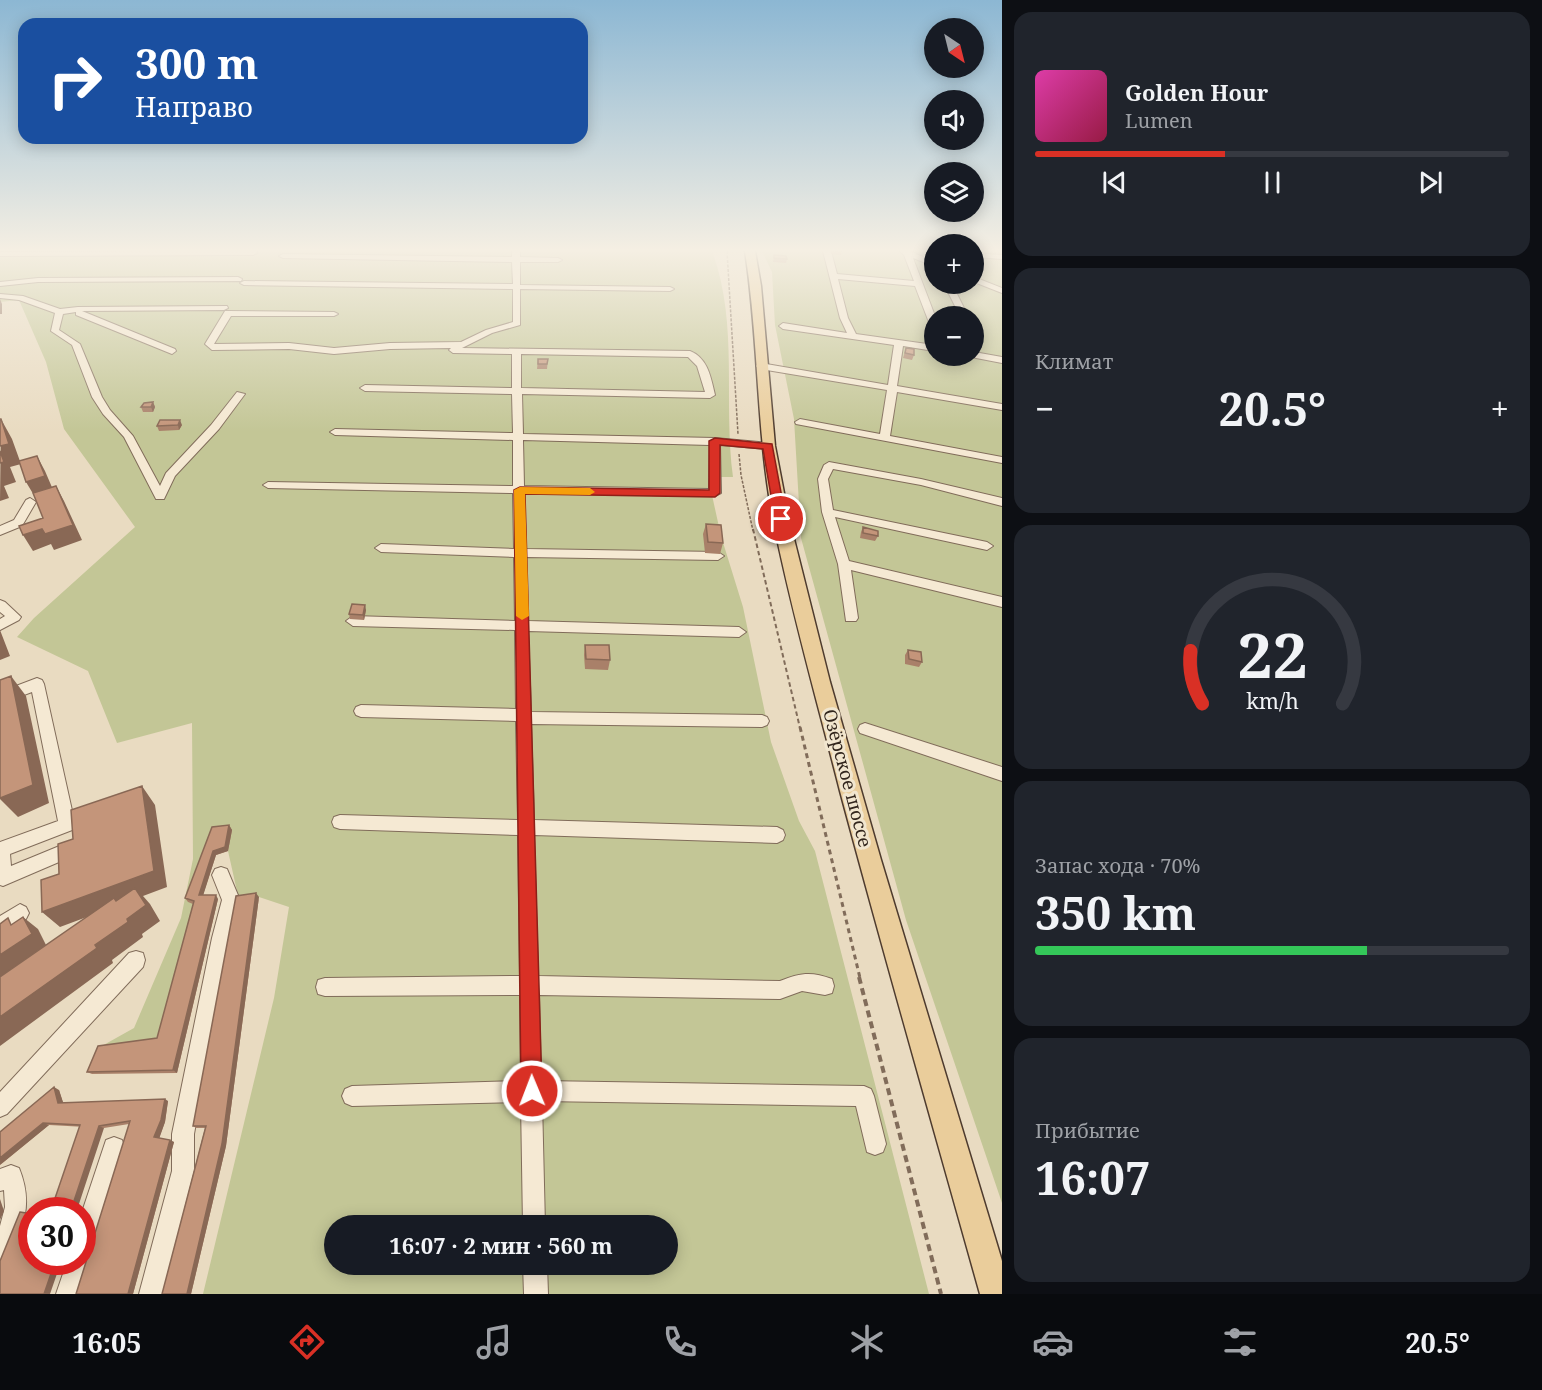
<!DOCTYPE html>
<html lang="ru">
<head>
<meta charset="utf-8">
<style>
	body { margin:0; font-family:"Noto Serif",serif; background:#20242c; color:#f1f3f6; height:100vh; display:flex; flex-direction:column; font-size:22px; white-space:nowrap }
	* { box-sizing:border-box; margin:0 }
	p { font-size:20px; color:#9ea1a6 }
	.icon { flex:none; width:33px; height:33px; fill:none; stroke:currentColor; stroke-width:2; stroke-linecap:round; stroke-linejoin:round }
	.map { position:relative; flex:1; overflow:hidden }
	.drawer { display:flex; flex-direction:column; gap:12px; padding:12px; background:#0d0f14; width:540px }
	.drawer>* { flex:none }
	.banner { position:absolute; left:18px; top:18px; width:570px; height:126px; border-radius:18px; box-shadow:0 3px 15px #0003; background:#1a4fa0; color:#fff; overflow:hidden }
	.needle { width:39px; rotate:145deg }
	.controls { position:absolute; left:924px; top:18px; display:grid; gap:12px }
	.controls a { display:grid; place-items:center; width:60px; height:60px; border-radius:50%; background:#171b24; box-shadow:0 3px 15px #0003; font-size:30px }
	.speed { position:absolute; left:18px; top:1197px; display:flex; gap:12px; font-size:30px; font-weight:700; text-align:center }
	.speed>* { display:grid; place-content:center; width:78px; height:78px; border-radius:50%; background:#171b24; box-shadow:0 3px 15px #0003; line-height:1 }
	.speed .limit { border:9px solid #d22; background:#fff; color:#111 }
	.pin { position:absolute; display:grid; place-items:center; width:51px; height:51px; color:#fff; margin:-26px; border:3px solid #fff; border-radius:50%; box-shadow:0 2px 6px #0007 }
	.me { position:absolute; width:66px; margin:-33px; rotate:359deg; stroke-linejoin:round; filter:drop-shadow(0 0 4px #0008) }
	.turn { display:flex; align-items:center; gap:21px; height:126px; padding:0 18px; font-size:27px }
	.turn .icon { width:78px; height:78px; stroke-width:2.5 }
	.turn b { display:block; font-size:42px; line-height:51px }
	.big { font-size:45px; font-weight:700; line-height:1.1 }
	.drawer .card { flex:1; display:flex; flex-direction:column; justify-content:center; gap:9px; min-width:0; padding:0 21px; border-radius:18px; background:#20242c }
	.drawer .dial { align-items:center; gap:0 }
	.dial svg { height:156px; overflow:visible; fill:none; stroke:#363941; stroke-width:7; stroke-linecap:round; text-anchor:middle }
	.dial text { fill:#f1f3f6; stroke:none }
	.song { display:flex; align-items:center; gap:18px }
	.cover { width:72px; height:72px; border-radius:9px; background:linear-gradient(135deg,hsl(320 70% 55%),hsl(340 70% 35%)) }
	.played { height:6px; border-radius:3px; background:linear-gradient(90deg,#d93025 40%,#363941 40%) }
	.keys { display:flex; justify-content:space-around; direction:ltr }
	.heat { display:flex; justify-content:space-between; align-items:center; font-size:33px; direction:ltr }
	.charge { height:9px; border-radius:4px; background:linear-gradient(90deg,#34c759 70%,#363941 0) }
	.trip { position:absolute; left:324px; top:1215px; width:354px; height:60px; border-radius:30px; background:#171b24; box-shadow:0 3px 15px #0003; font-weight:700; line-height:60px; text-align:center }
	.menu { display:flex; height:96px; justify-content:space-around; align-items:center; background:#090b0e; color:#9ea1a6 }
	.menu .icon { width:42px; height:42px }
	.menu .current { color:#d93025 }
	.menu b { font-size:27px; color:#f1f3f6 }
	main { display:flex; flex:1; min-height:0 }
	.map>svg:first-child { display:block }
	.green { fill:#c3c696; fill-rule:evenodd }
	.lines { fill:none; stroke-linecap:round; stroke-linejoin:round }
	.minor-casing { stroke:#816c5a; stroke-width:2 }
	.major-casing { stroke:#4e3b2e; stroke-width:3 }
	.path-far3 { stroke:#816c5a; stroke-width:1.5; stroke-dasharray:3 1.5; stroke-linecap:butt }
	.path-far2 { stroke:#816c5a; stroke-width:2; stroke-dasharray:4.5 3; stroke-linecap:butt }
	.path-far1 { stroke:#816c5a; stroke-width:3; stroke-dasharray:5 4; stroke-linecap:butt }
	.path { stroke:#816c5a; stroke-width:4; stroke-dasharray:7 4.5; stroke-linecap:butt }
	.minor { fill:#f5e9d3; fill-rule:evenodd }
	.major { fill:#eacd9b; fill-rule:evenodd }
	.wall { fill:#a98069 }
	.shaded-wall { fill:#896855 }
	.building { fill:#c4957a; stroke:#896855; stroke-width:1.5 }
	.route { fill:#d93025; stroke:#8d1f18; stroke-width:1.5 }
	.slow { fill:#f59e0b }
	.labels { text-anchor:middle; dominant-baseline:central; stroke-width:6; stroke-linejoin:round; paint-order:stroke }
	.street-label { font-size:18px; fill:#32261d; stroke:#f1e6cf }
</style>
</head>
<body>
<main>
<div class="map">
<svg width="1002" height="1294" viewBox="0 0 1002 1294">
	<rect width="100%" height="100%" fill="#e9dbc1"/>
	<!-- green -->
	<path class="green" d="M0 251H712C739 323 723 402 733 477H708L721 536 743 607 771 742 799 821 815 851 929 1294H203L274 998 289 907 259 897 239 900 228 851 231 830 214 831 160 1041 100 1047 134 1028 181 918 193 859 192 723 117 743 88 671 17 637 34 618 135 527 64 429 46 362 19 300 0 302ZM334 1226H668V1264H334Z
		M762 251H934V284H974V251H1002V1203L906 920 801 538 794 419 775 325 772 272ZM934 316H974V356H934Z"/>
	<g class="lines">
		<!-- minor casing -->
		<g class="minor-casing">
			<path id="minor" d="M256 251 257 253 253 255 0 256V252Z
				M512 251H520V257L558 258 562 260 558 262H520V285L670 287 674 289 670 291 520 289V325L492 333 462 348 690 351C708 358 711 378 715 395L710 398 522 394 523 434 715 438 768 443 773 446 768 449 720 445 721 493 715 496 524 493 526 549 718 552 724 556 718 560 526 557 528 621 739 627 746 632 739 637 528 631 531 712 762 715 767 717 769 721 767 725 762 727 531 724 534 820 777 827 783 830 785 835 783 840 777 843 534 835 538 976 780 981C800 973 811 971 832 979L834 986 832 993 825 995 802 991 780 999 539 995 541 1081 864 1086 871 1089 874 1096 886 1144 883 1152 875 1155 867 1152 856 1106 542 1101 545 1226H523L521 1102 352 1106 345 1103 342 1096 345 1089 352 1086 521 1081 520 995 325 996 318 994 316 987 318 980 325 978 520 976 518 835 340 829 334 827 332 822 334 817 340 815 518 820 516 721 361 717 356 715 354 711 356 707 361 705 516 709 515 630 353 626 346 621 353 616 515 621 514 557 381 552 375 548 381 544 514 549 513 493 268 488 263 485 268 482 513 486V440L335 435 330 432 335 429 513 433 512 394 365 391 360 388 365 385 512 388V354L453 353 449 350 451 348 390 349 334 354 289 349 212 350 205 344 225 311H228L334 312 338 314 334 316H231L214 344 289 343 334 348 390 343 461 342 486 330 513 322V289L244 285 240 283 244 281 513 284 512 262 283 258 279 256 283 254 512 257ZM521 354 688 357 697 366 705 392 521 388ZM523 440 710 445 709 489 524 486Z
				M823 251H831L837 274 914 281 904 255 900 251H910L934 262V266L913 258 935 316 934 327 930 325 915 286 838 279 848 318 856 334 934 345V351L903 346 897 386 1002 404V410L897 392 890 436 1002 457V463L796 424 795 422 800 419 880 434 887 390 761 369 756 366 761 363 888 385 894 345 783 329 779 326 783 323 847 333 840 318Z
				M929 251H934V253H930Z
				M974 253 1002 255V259L974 257Z
				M238 277 242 279 241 281 38 282 0 286V282L38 278Z
				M974 277 1002 288V293L974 282Z
				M944 284H952L968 316H960Z
				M0 294 23 296 60 309 78 307 227 306 228 308 224 310 82 311 175 349 176 351 172 354 76 315V312L63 314 59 330 80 344 102 397 110 410 133 436 160 486 166 473 211 425 237 392 245 394 219 429 175 476 164 499H156L124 437 103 414 92 397 72 345 51 331 55 313 19 300 0 298Z
				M974 352 1002 357V363L971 357Z
				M829 462 921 479 1002 498V506L921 485 833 469 828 479 833 510 987 542 993 546 987 550 835 517 849 561 1002 597V607L851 570 858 618 856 621H846L838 564 822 512 818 479 824 465Z
				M30 498 36 502 22 526 0 535V526L14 520 26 500Z
				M0 600 5 602 21 617 19 620 0 630V619L5 616 0 612Z
				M37 678 42 680 44 684 73 815 80 817 82 822 80 827 10 854 11 866 74 840 80 843 82 848 80 853 3 886 0 885V842L58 821 32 692 0 704V692Z
				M865 723 1002 767V781L860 733 858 729 860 725Z
				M221 867 227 869 240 900 230 938 194 1134V1171L163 1294H139L172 1171V1134L212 938 222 900 212 875 215 869Z
				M20 904 26 907 29 913 26 919 0 936V916Z
				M136 951 143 953 145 960 143 967 7 1114 0 1117V1092L129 953Z
				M114 1137 122 1140 125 1148 93 1249 88 1258 90 1262 80 1294H56L67 1262H82V1212L106 1140Z
				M11 1165 19 1168C34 1205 23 1227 8 1261L0 1265V1226L5 1207 4 1190 0 1191V1169Z
				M523 1264H547L548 1294H524Z"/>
		</g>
		<!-- major casing -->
		<g class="major-casing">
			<path id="major" d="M745 251H755L761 286 775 446 789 519 830 682 881 860 1002 1261V1294H980C933 1126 885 959 840 791 817 700 791 610 773 519 756 430 759 340 745 251Z"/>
		</g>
		<!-- path-far3 -->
		<path class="path-far3" d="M727 251 738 434
			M739 454 741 475 753 531"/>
		<!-- path-far2 -->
		<path class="path-far2" d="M753 529 800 728"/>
		<!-- path-far1 -->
		<path class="path-far1" d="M800 727 860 978"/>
		<!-- path -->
		<path class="path" d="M859 977 941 1294"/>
		<!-- minor -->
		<use href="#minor" class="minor"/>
		<!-- major -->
		<use href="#major" class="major"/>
	</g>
	<!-- wall -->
	<path class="wall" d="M831 251H842L841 255 831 254Z
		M774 255 787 259 786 263 773 262Z
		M906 348 914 355 912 360 903 358Z
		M538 359H548L547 369H537Z
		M153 402 155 407 153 412H143L141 407Z
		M182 425 179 430 159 431 157 426Z
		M706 524 723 543 720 554 705 553 703 534Z
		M863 527 878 536 875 541 860 538 861 532Z
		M366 610 364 620 350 619 349 614Z
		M585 645 610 660 608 670 585 669 584 655Z
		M908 650 922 662 919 667 905 664V655Z
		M229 825 232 830 228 851 216 855 203 895 218 899 177 1073 92 1074 87 1072 157 1038 193 904 188 902 185 898Z
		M259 897 226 1146 191 1294H162L205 1128H196L193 1126Z
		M59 1090 63 1103 168 1101 165 1122 159 1138 174 1142 133 1294H76L129 1124 104 1128 49 1125 0 1165Z"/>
	<!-- shaded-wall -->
	<path class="shaded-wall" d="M0 299 2 304V314H0Z
		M153 402 155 407 153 412 151 407Z
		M1 419 12 439 21 464 10 467 16 482 4 486 9 498 0 501Z
		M180 420 182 425 179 430 178 425Z
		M37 456 45 471 54 492 35 497 26 482Z
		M56 486 64 501 82 540 54 550 51 544 33 551 23 535 42 529Z
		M365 605 366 610 364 620 363 615Z
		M0 630 10 656 0 660Z
		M11 676 26 696 49 803 18 817 0 799Z
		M142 786 155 805 167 887 143 896 150 904 160 921 142 934 143 937 112 960 113 963 0 1046V1017L95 945 119 905 60 927 42 912Z
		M229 825 232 830 228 851 216 855 202 899 199 895 213 851Z
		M256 893 259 897 226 1146 191 1294H187Z
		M216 895 218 899 177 1073 173 1070Z
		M23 917 38 929 46 945 0 977V955Z
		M54 1087 59 1090 64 1105 58 1103Z
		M165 1099 168 1101 165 1122 159 1139 154 1137Z
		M43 1123 49 1125 0 1165V1158Z
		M99 1126 104 1128 77 1210H71Z
		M170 1140 174 1142 133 1294H128Z
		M0 1199 4 1211 0 1220Z
		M55 1262H61L50 1294H44Z"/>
	<!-- building -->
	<path class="building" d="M774 255 786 256 787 259 774 258Z
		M906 348 914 349V355L905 353Z
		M538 359H548L547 364H538Z
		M153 402 151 407H141L144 403Z
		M0 419H1L9 444 0 446Z
		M160 420H180L178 425 157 426Z
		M0 451 4 462 0 463Z
		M37 456 45 476 26 482 19 461Z
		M56 486 73 525 45 534 42 529 23 535 19 526 43 518 33 493Z
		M706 524 721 525 723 543 708 542Z
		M863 527 878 531V536L863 533Z
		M352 604 365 605 363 615 349 614Z
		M585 645H609L610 660 586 659Z
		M908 650 921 652 922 662 909 659Z
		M11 676 33 785 0 798V680Z
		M142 786 154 871 42 912 41 880 59 874 58 844 73 839 71 810Z
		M229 825 225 847 213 851 199 895H216L173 1070 87 1072 98 1046 157 1038 194 901 185 898 212 827Z
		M135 888 146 905 127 919 128 922 95 945 97 948 0 1017V977L114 898 116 901Z
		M256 893 222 1144 187 1294H162L206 1126H193L236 896Z
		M23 917 32 934 0 955V924L8 918 11 925Z
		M54 1087 58 1103 165 1099 161 1120 154 1137 170 1140 128 1294H76L130 1121 99 1126 71 1210H51L80 1125 43 1123 0 1158V1132Z
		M20 1212 32 1214V1262H55L44 1294H0V1261Z"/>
	<!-- sky -->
	<linearGradient id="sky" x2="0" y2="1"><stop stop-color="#8cb7d3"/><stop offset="0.58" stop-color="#f5efe3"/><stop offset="1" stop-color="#f5efe3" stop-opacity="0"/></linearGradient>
	<rect width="1002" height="432" fill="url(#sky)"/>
	<!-- route -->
	<path class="route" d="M715 438 772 444 786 519 785 521H776L775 519 763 449 720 445V493L715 497 525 494 542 1091 539 1098 532 1101 524 1098 521 1091 514 490 520 487 709 490V441Z"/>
	<!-- slow -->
	<path class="slow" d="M520 487 590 488 595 492 590 495 525 494 529 616 522 620 516 616 514 490Z"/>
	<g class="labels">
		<!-- street labels -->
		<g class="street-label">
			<text transform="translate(848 778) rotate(75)">Озёрское шоссе</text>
		</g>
	</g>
</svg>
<div class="controls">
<a><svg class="needle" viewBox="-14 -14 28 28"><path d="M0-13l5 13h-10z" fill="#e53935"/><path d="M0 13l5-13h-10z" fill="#9ea1a6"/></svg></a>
<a><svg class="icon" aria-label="sound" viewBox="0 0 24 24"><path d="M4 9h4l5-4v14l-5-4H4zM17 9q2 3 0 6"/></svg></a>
<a><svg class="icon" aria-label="layers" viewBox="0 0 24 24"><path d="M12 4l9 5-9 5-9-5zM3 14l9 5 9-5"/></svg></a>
<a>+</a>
<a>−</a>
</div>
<div class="speed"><div class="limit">30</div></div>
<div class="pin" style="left:781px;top:519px;background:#d93025"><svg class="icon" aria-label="arrive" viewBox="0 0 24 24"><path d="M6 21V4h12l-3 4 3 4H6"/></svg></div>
<svg class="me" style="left:532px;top:1091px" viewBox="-20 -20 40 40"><circle r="17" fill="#d93025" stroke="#fff" stroke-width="3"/><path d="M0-11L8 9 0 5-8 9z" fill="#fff"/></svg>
<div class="trip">16:07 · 2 мин · 560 m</div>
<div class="banner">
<div class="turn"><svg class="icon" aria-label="right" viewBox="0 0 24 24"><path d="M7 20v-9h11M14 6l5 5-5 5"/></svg><div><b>300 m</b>Направо</div></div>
</div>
</div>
<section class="drawer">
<div class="card">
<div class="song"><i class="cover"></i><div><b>Golden Hour</b><p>Lumen</p></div></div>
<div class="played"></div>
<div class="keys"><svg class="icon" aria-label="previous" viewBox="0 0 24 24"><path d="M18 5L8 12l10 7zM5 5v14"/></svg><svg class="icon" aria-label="pause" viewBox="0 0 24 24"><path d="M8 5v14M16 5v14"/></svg><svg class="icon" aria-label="next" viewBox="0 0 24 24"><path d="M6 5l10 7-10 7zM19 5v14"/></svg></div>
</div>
<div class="card"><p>Климат</p>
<div class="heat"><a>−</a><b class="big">20.5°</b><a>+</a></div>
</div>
<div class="card dial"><svg viewBox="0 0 100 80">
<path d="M14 69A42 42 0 1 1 86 69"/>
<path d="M14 69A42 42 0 0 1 8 42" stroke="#d93025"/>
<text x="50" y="56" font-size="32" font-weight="700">22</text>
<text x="50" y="72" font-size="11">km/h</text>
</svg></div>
<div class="card"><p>Запас хода · 70%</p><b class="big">350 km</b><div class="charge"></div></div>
<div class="card"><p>Прибытие</p><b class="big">16:07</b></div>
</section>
</main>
<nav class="menu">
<b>16:05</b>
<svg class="icon current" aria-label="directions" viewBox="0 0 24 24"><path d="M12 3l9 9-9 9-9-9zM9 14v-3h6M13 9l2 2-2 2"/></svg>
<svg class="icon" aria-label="music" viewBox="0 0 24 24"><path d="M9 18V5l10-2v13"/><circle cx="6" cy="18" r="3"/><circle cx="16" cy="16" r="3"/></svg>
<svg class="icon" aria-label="phone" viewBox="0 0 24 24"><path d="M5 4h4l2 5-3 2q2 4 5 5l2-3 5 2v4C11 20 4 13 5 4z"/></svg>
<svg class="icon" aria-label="climate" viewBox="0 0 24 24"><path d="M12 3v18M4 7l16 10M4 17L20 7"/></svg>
<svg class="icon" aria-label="car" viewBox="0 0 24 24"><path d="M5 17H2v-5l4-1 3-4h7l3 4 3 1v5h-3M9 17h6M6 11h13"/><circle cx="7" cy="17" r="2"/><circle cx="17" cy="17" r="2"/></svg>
<svg class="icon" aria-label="filters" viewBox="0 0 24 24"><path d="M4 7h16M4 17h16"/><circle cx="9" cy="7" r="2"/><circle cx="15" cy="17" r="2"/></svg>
<b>20.5°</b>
</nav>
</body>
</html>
